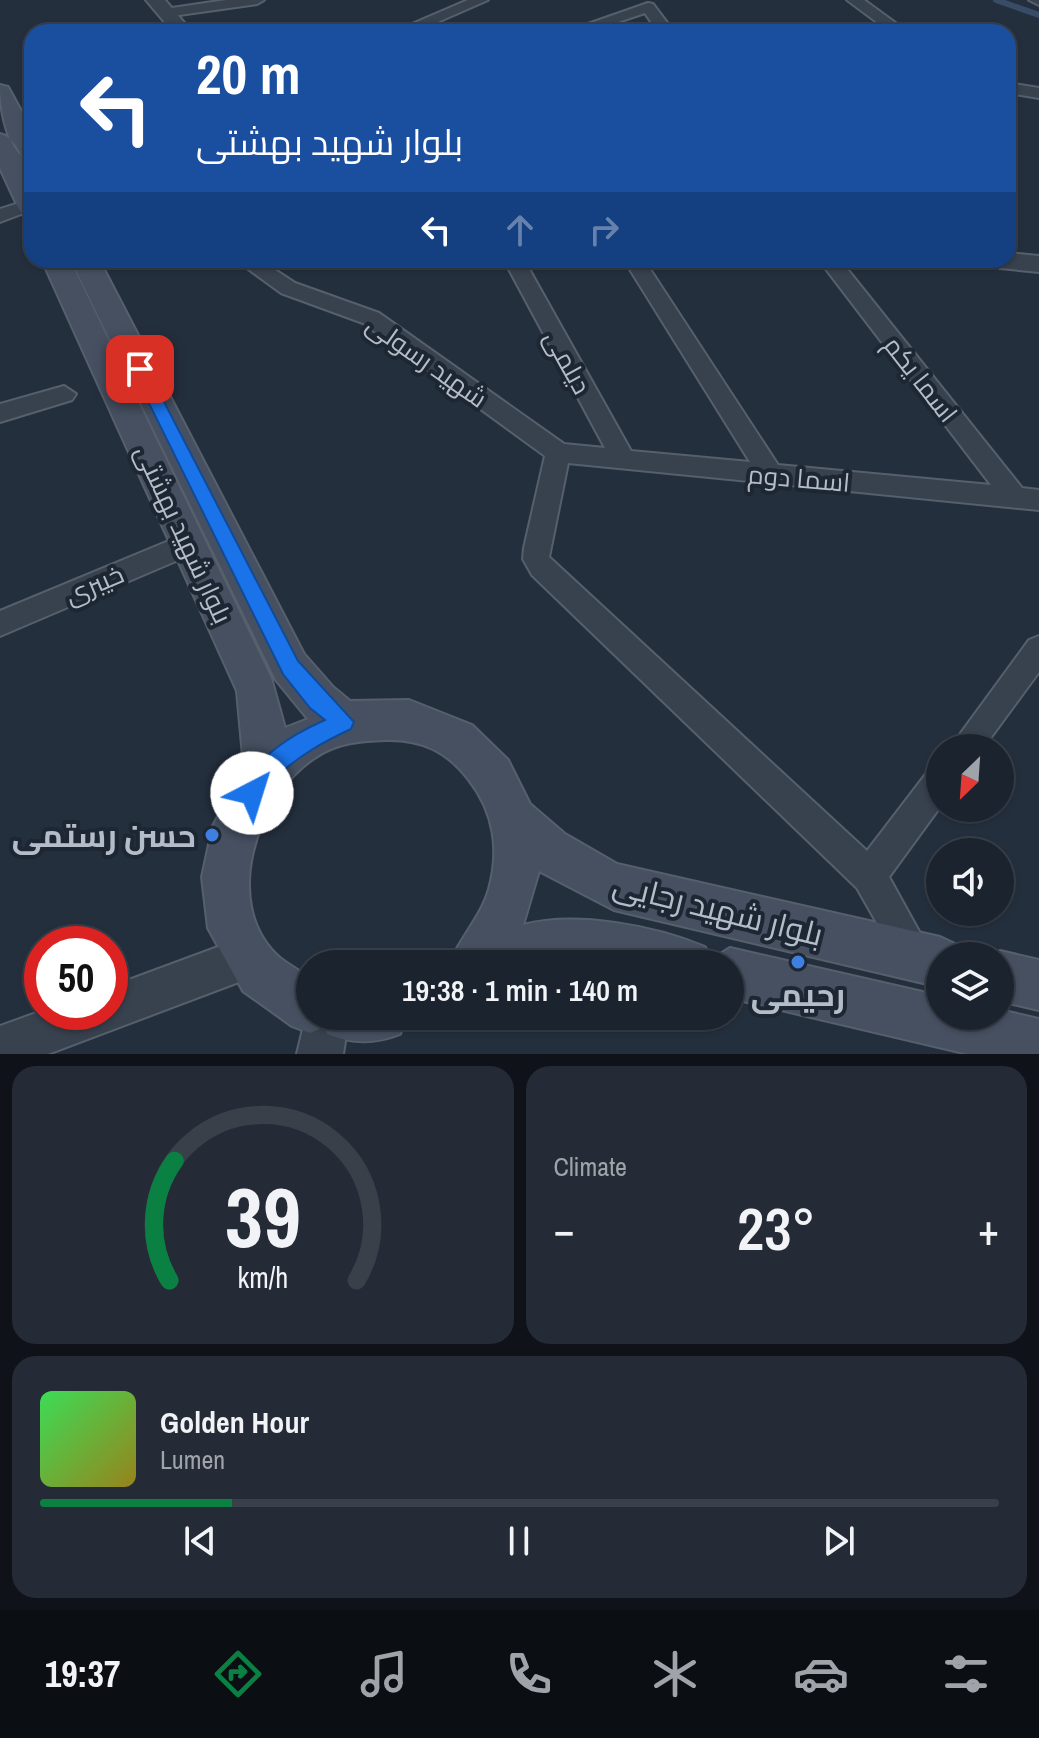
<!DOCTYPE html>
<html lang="en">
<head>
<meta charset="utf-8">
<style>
	body { margin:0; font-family:"Archivo Narrow",Cairo,sans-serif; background:#242b36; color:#f1f3f6; height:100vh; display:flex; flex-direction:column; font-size:30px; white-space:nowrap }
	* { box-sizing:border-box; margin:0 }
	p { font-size:26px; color:#a0a4aa }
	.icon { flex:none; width:44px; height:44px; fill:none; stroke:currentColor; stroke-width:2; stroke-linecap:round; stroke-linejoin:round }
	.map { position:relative; height:1054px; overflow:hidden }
	.details { display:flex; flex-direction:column; gap:12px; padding:12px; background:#0f1319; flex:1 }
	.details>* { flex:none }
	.top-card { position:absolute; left:24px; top:24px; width:992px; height:244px; border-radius:24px; box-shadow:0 2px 6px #0004,0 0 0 2px #39404a; background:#1a4fa0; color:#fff; overflow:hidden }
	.needle { width:52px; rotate:205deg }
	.tools { position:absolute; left:926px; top:734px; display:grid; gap:16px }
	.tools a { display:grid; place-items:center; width:88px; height:88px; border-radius:50%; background:#1b232e; box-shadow:0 2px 6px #0004,0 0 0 2px #39404a; font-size:40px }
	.speed { position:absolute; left:24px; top:926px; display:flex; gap:16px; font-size:40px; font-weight:700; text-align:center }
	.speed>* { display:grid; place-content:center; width:104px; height:104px; border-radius:50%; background:#1b232e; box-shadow:0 2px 6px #0004,0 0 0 2px #39404a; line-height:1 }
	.speed .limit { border:12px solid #d22; background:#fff; color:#111 }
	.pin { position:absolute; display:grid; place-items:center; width:68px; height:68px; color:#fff; margin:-34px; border-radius:16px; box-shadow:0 4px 12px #0006 }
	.me { position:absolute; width:88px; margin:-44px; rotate:40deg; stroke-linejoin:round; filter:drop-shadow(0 0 6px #0008) }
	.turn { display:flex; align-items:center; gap:28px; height:168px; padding:0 40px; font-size:36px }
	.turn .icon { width:104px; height:104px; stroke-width:2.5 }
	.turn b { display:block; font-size:56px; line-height:68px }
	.lanes { display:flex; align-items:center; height:76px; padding:0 40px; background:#0003; justify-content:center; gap:40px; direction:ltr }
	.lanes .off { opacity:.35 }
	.big { font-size:60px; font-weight:600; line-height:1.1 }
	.details .card { flex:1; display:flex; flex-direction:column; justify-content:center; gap:12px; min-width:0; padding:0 28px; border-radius:24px; background:#242b36 }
	.details .dial { align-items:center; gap:0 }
	.dial svg { height:208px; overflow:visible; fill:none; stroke:#39404a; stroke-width:7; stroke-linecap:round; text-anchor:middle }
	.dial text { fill:#f1f3f6; stroke:none }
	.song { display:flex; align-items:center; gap:24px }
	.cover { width:96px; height:96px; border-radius:12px; background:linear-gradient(135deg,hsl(130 70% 55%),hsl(50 70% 35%)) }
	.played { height:8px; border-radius:4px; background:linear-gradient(90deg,#0b8043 20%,#39404a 20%) }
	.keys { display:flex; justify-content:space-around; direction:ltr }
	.heat { display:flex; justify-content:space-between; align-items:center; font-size:44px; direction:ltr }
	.details .tiles { flex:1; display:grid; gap:12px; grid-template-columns:1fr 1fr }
	.card:last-child { grid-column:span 2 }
	.trip { position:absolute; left:296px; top:950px; width:448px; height:80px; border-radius:40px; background:#1b232e; box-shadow:0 2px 6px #0004,0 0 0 2px #39404a; font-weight:600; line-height:80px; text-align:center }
	.tab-bar { display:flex; height:128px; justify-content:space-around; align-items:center; background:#0b0e12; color:#a0a4aa }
	.tab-bar .icon { width:56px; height:56px }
	.tab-bar .current { color:#0b8043 }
	.tab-bar b { font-size:36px; color:#f1f3f6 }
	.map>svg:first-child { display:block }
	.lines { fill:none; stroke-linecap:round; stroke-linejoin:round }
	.stream { stroke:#394c67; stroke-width:6 }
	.minor-casing { stroke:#565f6c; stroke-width:4 }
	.tertiary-casing { stroke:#565f6c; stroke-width:4 }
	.secondary-casing { stroke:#565f6c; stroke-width:4 }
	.minor { fill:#38414e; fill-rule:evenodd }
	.tertiary { fill:#38414e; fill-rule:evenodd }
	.secondary { fill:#465061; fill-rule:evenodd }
	.route { fill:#1a73e8; stroke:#114b97; stroke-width:2 }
	.shop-dot { fill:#3f7fe0; stroke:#1d2633; stroke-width:3 }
	.labels { text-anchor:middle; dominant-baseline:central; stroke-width:8; stroke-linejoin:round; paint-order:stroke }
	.street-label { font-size:26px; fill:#b4bcc9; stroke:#1d2633 }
	.near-poi-label { font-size:32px; font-weight:bold; fill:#b4bcc9; stroke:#1d2633; text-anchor:end }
	.near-street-label { font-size:32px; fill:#b4bcc9; stroke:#1d2633 }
</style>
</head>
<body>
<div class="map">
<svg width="1039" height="1054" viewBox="0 0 1039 1054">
	<rect width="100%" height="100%" fill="#242f3e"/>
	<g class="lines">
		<!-- stream -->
		<path class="stream" d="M996 0 1039 15"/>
		<!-- minor casing -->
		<g class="minor-casing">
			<path id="minor" d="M226 0H264L257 4 165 17 158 13 165 9Z
				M468 0H488L424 28 428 32H410L405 27Z
				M847 0H864L908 32H890Z
				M1029 0H1039V5Z
				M648 3 653 4 674 32H658L645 13 588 32H565Z
				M1008 83 1039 88V98L1008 93Z
				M32 199V210L0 222V209Z
				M236 260H260L295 283 379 313 564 444 605 448 504 260H524L631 451 750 462 624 260H644L778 465 991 485 819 260H840L1022 488 1039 490V510L568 463 549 557 867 851 929 770 940 766V807L889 877 932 955 926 967 914 973 902 967 857 888 532 575 523 559 524 548 545 456 363 323 281 293Z
				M64 386 76 394 72 400 0 422V404Z
				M188 533 197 536 201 544 197 552 0 636V611Z
				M1039 636V672L983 748H950L1029 640Z"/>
		</g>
		<!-- tertiary casing -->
		<g class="tertiary-casing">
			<path id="tertiary" d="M146 0H165L192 32H173Z
				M1008 253 1039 256V272L1000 268 988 260H1008Z
				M245 937 260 944 267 959 260 974 48 1054H0V1026L42 1011 110 1012V987Z
				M310 1000V1016H349L343 1054H297Z"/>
		</g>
		<!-- secondary casing -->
		<g class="secondary-casing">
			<path id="secondary" d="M0 85 8 87 32 131V162C7 156 0 107 0 85Z
				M0 134C27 140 32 194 32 217L23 215 19 209 0 168Z
				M42 260H70L271 678 285 728 308 719 276 680 71 260H99L304 654 333 687 350 701 409 700 472 725 508 760 530 804 565 834 617 864 940 937 957 945 962 956H940V987L614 910 539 871 523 925C576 911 655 926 705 947L711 960 730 948 940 996V1016H1000V1010L1039 1019V1054H968L730 998V964H449C460 938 481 917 489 889 500 850 494 812 469 780 447 751 421 739 386 740 361 741 338 742 316 757 257 794 219 905 280 958 289 965 300 971 310 978V1016H407L400 1034C375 1044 352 1044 327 1034L324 1027 310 1033 292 1026 243 991 208 928 202 877 213 826 244 767 237 691Z
				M1000 951 1039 960V1010L1000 1001V956H989Z"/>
		</g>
		<!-- minor -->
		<use href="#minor" class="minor"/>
		<!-- tertiary -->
		<use href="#tertiary" class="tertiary"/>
		<!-- secondary -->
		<use href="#secondary" class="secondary"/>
	</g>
	<!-- route -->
	<path class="route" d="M140 363 147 369 298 661 354 722 351 729C323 742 300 755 277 776 267 785 265 798 252 804L244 800 241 793C256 756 291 735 325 720L310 708 283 674 132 369Z"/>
	<!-- markers -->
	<g class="shop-dot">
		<circle cx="212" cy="835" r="8"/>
		<circle cx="798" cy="962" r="8"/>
	</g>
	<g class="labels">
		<!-- street labels -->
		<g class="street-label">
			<text transform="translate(427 361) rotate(35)">شهید رسولی</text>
			<text transform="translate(568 362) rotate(61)">دیلمی</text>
			<text transform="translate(921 379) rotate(52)">اسما یکم</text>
			<text transform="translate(799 478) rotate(5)">اسما دوم</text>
			<text transform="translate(184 534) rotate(65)">بلوار شهید بهشتی</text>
			<text transform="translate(94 584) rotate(-23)">خیبری</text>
		</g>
		<!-- near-poi labels -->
		<g class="near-poi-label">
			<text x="196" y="835">حسن رستمی</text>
			<text x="798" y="994" text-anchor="middle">رحیمی</text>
		</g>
		<!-- near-street labels -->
		<g class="near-street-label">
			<text transform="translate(718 909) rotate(14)">بلوار شهید رجایی</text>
		</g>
	</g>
</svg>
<div class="tools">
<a><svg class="needle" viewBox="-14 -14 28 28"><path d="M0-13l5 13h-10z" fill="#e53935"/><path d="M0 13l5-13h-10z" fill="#a0a4aa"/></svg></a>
<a><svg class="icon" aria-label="sound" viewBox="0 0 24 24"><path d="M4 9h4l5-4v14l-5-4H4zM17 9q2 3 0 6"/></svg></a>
<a><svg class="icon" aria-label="layers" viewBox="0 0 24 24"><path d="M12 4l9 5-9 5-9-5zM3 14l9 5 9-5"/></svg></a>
</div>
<div class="speed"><div class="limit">50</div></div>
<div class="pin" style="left:140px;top:369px;background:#d93025"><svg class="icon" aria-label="arrive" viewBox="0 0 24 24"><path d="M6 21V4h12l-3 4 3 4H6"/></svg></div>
<svg class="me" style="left:252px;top:793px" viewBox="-20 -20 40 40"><circle r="19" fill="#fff"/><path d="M0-13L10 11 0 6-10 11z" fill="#1a73e8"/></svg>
<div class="trip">19:38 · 1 min · 140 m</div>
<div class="top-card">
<div class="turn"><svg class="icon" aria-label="left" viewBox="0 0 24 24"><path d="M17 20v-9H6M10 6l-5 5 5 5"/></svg><div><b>20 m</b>بلوار شهید بهشتی</div></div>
<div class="lanes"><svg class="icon" aria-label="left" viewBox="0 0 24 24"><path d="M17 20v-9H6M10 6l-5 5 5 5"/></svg><svg class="icon off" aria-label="ahead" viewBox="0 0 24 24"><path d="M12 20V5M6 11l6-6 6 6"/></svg><svg class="icon off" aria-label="right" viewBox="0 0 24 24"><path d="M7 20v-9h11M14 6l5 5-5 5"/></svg></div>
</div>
</div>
<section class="details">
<div class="tiles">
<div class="card dial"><svg viewBox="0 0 100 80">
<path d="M14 69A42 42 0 1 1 86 69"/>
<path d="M14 69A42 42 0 0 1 16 23" stroke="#0b8043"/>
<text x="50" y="56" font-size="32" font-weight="700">39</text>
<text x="50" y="72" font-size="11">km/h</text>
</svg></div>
<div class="card"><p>Climate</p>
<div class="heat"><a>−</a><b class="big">23°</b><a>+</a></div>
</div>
<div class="card">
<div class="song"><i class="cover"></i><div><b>Golden Hour</b><p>Lumen</p></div></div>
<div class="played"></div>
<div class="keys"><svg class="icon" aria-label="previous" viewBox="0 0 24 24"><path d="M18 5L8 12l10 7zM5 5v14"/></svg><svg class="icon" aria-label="pause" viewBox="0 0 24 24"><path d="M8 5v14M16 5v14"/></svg><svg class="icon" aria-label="next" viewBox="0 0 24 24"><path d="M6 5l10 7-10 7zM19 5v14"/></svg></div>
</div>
</div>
</section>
<nav class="tab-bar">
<b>19:37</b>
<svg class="icon current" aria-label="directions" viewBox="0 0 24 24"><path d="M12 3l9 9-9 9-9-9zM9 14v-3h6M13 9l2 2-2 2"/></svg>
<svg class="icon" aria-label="music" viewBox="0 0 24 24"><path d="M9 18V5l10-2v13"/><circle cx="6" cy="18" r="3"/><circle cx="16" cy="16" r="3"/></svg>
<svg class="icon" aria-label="phone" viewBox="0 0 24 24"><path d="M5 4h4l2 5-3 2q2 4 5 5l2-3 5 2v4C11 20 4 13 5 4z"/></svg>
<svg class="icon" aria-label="climate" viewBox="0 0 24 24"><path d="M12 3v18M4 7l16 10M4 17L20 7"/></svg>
<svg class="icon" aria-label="car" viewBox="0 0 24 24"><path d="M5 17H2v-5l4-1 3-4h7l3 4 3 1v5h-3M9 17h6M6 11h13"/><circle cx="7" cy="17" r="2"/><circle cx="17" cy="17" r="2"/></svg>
<svg class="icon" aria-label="filters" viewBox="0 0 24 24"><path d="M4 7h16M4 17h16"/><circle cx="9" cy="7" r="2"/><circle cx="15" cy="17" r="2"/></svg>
</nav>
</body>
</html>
